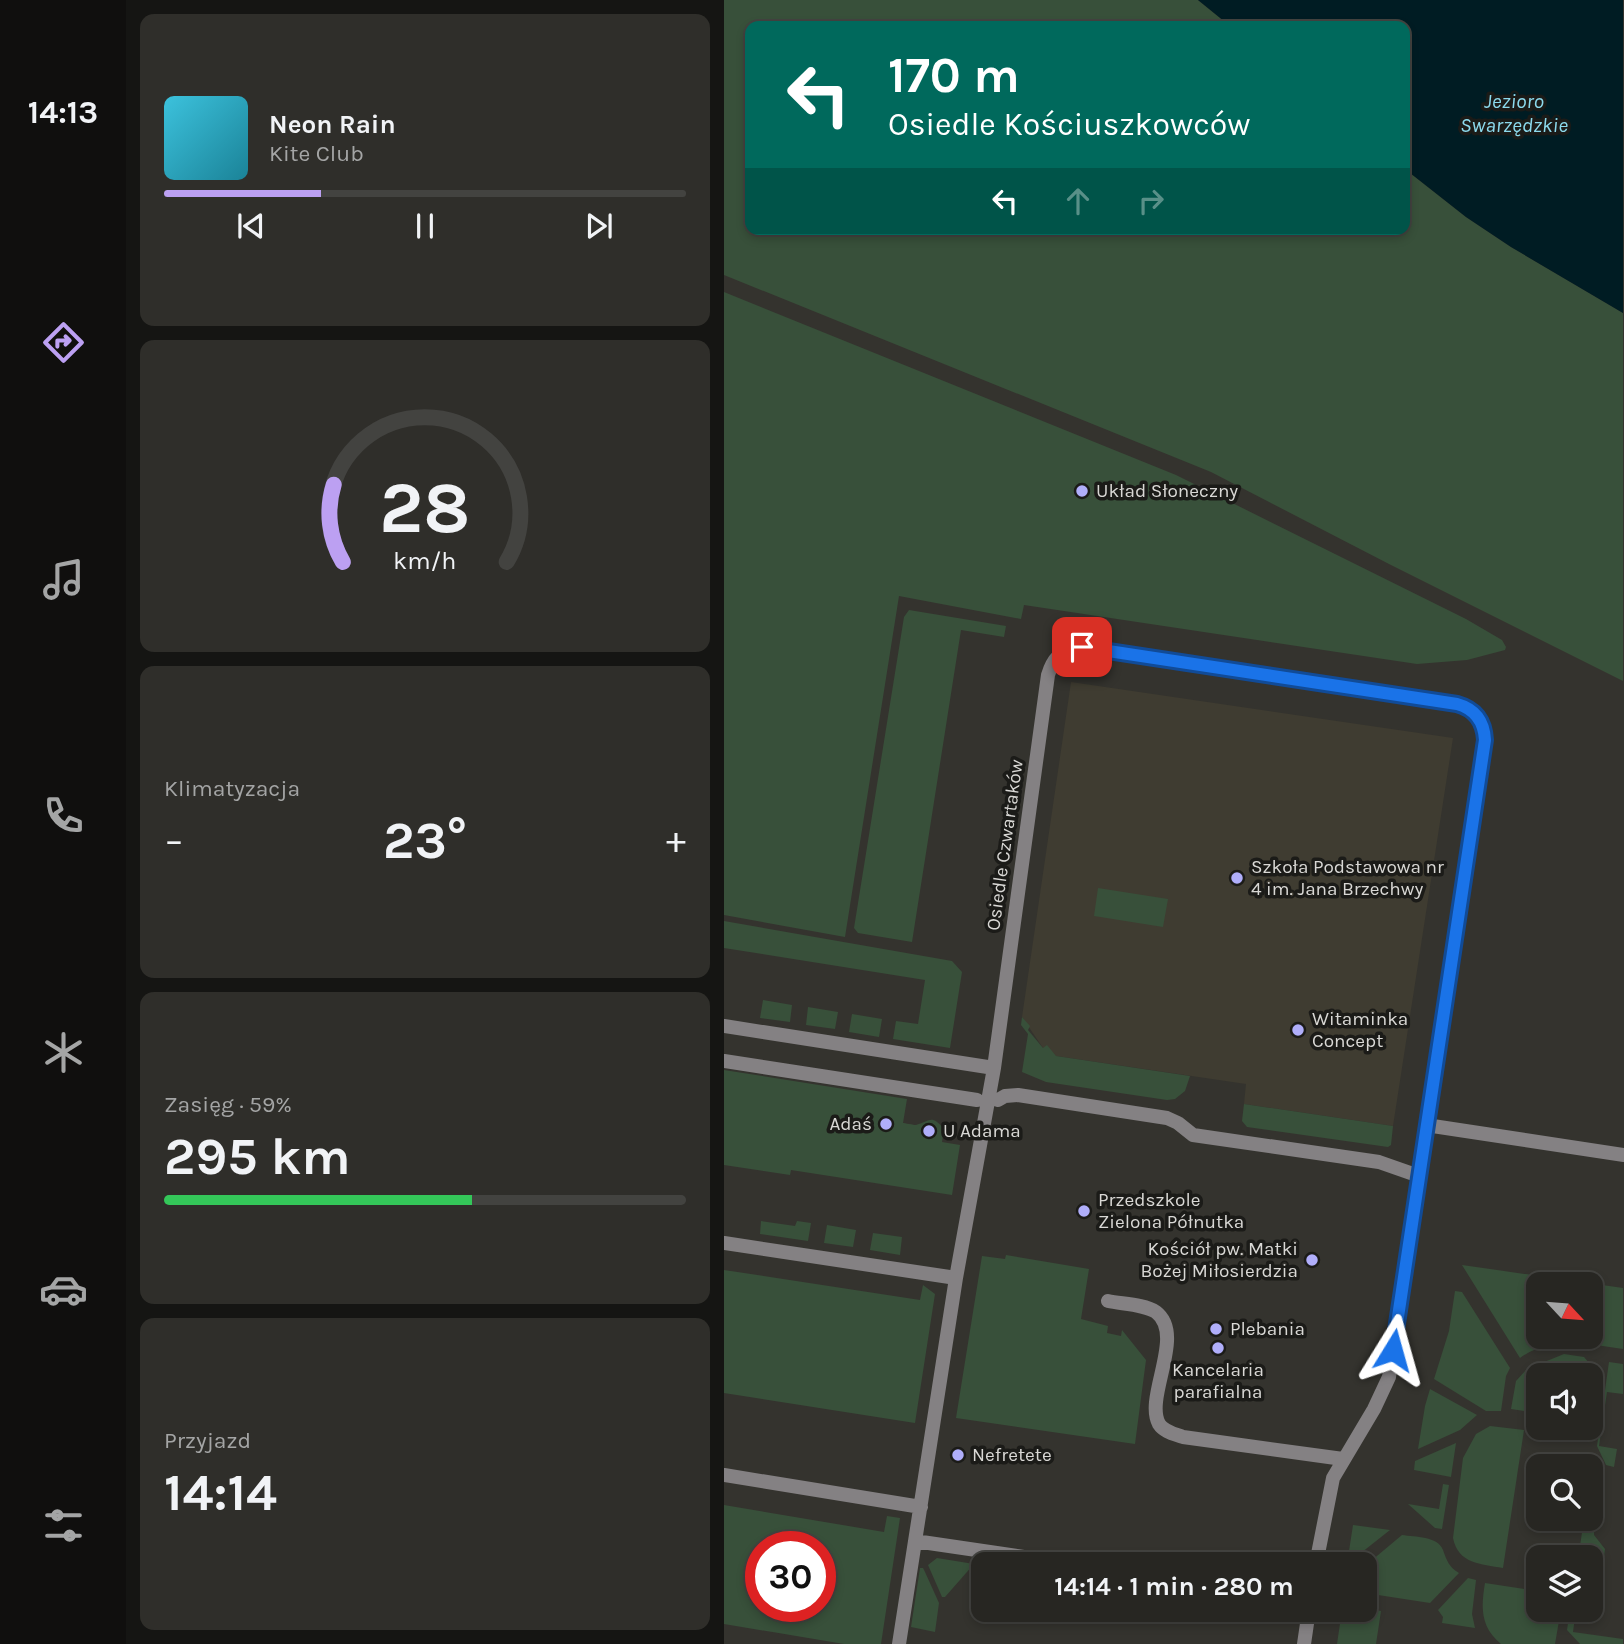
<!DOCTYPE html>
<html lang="pl">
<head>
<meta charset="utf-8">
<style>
	body { margin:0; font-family:Karla,sans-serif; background:#2f2e2a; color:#f1f3f6; height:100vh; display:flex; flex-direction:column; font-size:26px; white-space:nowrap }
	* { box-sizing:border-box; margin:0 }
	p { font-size:23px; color:#a4a5a5 }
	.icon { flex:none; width:38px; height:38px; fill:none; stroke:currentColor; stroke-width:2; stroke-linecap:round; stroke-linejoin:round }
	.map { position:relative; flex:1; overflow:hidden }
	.side { display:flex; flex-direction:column; gap:14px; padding:14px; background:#151513; width:598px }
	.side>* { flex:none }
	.banner { position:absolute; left:21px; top:21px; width:665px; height:214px; border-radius:14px; box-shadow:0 4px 10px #0003,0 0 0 2px #434340; background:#00695c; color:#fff; overflow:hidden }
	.needle { width:46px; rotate:116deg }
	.fabs { position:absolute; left:802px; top:1272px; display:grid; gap:14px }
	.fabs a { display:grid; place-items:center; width:77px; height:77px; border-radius:14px; background:#272622; box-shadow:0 4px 10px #0003,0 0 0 2px #434340; font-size:35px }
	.speed { position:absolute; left:21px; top:1531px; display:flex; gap:14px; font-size:35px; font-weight:700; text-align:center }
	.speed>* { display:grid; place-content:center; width:91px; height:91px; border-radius:50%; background:#272622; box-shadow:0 4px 10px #0003,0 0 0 2px #434340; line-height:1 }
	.speed .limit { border:10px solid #d22; background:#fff; color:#111 }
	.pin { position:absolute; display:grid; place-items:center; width:60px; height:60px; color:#fff; margin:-30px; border-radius:14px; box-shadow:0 4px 10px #0006 }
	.me { position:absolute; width:77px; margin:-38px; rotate:8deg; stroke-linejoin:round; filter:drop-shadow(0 0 5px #0008) }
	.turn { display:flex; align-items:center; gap:24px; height:147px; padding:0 28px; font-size:32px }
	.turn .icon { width:91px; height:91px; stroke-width:2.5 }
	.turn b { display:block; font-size:49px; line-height:60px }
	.lanes { display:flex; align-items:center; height:66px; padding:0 28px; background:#0003; justify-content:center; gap:35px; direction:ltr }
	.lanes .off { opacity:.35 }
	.big { font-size:52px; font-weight:700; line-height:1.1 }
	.side .card { flex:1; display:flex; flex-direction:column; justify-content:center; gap:10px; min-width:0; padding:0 24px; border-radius:14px; background:#2f2e2a }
	.side .dial { align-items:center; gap:0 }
	.dial svg { height:182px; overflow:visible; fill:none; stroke:#434340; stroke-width:7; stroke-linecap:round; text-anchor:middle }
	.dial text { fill:#f1f3f6; stroke:none }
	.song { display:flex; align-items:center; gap:21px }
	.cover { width:84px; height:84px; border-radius:10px; background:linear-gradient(135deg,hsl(190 70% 55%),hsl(190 70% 35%)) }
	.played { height:7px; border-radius:4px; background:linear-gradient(90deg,#bca0f2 30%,#434340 30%) }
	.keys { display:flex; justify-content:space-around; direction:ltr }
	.heat { display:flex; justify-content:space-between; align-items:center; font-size:38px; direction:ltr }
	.charge { height:10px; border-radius:5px; background:linear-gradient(90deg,#34c759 59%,#434340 0) }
	.trip { position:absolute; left:247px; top:1552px; width:406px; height:70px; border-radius:14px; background:#272622; box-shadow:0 4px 10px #0003,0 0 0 2px #434340; font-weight:700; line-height:70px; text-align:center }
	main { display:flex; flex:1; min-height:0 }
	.tab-bar { display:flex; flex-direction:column; width:126px; justify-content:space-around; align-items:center; background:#100f0e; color:#a4a5a5 }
	.tab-bar .icon { width:49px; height:49px }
	.tab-bar .on { color:#bca0f2 }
	.tab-bar b { font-size:32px; color:#f1f3f6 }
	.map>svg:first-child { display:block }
	.built { fill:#3f3c31 }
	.green { fill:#38503a; fill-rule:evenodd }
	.water { fill:#001c23 }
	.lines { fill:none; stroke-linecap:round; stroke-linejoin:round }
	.street { stroke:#848183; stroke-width:14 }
	.route-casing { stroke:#114b97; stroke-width:18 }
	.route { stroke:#1a73e8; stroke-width:12 }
	.poi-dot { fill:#b0aefa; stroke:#1b1b18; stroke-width:2.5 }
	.labels { text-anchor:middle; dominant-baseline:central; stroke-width:7; stroke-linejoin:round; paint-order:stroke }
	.poi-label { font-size:19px; fill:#d9d8d5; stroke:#1b1b18; text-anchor:start }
	.street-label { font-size:19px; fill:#d9d8d5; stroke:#1b1b18 }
	.water-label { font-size:21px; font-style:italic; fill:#8cdaed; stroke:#1b1b18 }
</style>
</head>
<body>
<main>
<nav class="tab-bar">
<b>14:13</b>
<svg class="icon on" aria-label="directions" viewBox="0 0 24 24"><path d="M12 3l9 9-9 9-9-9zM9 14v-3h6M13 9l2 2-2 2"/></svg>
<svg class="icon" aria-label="music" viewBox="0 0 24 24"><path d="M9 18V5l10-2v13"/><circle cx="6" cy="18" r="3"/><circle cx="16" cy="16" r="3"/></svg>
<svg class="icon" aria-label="phone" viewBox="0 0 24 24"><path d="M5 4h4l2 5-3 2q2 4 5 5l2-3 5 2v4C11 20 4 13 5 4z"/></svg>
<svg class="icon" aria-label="climate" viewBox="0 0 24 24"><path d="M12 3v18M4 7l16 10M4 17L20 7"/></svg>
<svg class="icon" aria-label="car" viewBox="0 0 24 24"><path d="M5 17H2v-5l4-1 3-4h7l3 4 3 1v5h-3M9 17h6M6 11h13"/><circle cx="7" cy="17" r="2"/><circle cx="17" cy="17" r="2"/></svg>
<svg class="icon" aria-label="filters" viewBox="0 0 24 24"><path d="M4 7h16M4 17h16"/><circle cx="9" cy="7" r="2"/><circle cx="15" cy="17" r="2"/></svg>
</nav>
<section class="side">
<div class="card">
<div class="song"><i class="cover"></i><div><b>Neon Rain</b><p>Kite Club</p></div></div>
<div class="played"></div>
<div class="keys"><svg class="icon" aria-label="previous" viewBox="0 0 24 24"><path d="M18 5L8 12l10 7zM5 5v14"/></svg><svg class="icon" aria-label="pause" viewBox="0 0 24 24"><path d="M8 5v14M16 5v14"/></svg><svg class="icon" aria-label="next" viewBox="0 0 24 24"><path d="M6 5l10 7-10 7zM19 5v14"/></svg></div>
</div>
<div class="card dial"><svg viewBox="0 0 100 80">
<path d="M14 69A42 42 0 1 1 86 69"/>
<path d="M14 69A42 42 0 0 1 10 35" stroke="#bca0f2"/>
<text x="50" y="56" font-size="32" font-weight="700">28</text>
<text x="50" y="72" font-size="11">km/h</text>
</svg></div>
<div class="card"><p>Klimatyzacja</p>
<div class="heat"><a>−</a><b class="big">23°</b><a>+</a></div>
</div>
<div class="card"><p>Zasięg · 59%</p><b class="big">295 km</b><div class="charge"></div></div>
<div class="card"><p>Przyjazd</p><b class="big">14:14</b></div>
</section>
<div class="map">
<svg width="900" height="1644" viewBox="0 0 900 1644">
	<rect width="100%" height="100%" fill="#34332e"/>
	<!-- built -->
	<path class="built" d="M347 682 729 738 669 1126 520 1104 522 1084 332 1056 319 1048 298 1017Z"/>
	<!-- green -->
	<path class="green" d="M0 0H474L506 26H26V229H681V169L742 217 787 247 899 313V681L665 564 487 472 0 275Z
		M0 292 452 475 742 619 778 640 782 647 781 650 743 660 693 664 300 605 297 619 175 596 121 937 0 915Z
		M185 610 282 626 280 637 237 630 188 942 134 933 130 928 180 617Z
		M374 888 444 899 439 927 370 916Z
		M0 921 228 961 238 972 226 1048 169 1039 172 1021 194 1024 201 980 0 948Z
		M39 1000 68 1005 66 1022 36 1018Z
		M84 1007 114 1012 111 1029 82 1025Z
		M128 1014 158 1019 155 1037 125 1032Z
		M298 1017 306 1026 304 1030 319 1048 323 1045 332 1056 466 1076 461 1091 451 1099 443 1100 322 1082 298 1072 304 1034 297 1025Z
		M0 1070 183 1099 179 1123C180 1123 190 1125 192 1125 207 1121 207 1114 220 1129L218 1142 236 1145 228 1195 67 1170 66 1175 0 1165Z
		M520 1104 669 1126 667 1145 664 1147 523 1127 518 1121Z
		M37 1221 71 1226 73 1221 87 1223 84 1241 36 1234Z
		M103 1225 132 1230 129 1247 100 1243Z
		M149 1233 178 1237 176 1255 146 1250Z
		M282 1255 365 1269 357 1319 384 1326 383 1333 397 1336 398 1330 422 1360 411 1444 232 1418 258 1256 281 1259Z
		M738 1265 899 1288V1349C863 1344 828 1335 796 1358ZM814 1284H866V1337H814Z
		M0 1270 196 1300 199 1285 211 1294 191 1423 0 1393Z
		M731 1291 738 1292 786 1368 782 1376 777 1411H762L710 1379 725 1331Z
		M840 1354 860 1357 871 1370 866 1404V1376H814V1413L787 1409 792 1381 803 1369Z
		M885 1362 899 1364V1394L883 1392 875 1446 893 1449 890 1467 882 1465 873 1446Z
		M706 1389 753 1415 736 1430 694 1449 701 1406Z
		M766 1426 800 1430 779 1568C757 1564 734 1564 729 1538L739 1458 752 1434Z
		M732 1443 727 1477 690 1470 691 1461Z
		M719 1484 725 1485 718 1529 711 1528 684 1504 715 1509Z
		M0 1505 160 1532 163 1516 176 1518 157 1644H120L0 1624ZM37 1547H96V1606H37Z
		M866 1517 870 1518V1535L881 1549 880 1557 856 1546 860 1519Z
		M629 1525 666 1530 623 1564Z
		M678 1535C691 1537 714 1536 719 1550 723 1561 725 1567 735 1573L706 1603 641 1593V1566Z
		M213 1558 250 1564 221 1597H218L204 1565Z
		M196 1568H199L201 1572 215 1603 211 1632 187 1627Z
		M744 1578 752 1580 748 1614 751 1628 718 1623 719 1617 714 1610Z
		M761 1583 814 1591V1610H825L827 1613 836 1615 831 1644H777C756 1627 757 1607 761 1583Z
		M641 1608 657 1611 652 1644H613L618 1610H640Z
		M846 1610H852L849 1632 899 1639V1644H856L843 1630Z"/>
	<!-- water -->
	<path class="water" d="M474 0H899V313L787 247 742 217 681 169V26H506Z"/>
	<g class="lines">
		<!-- street -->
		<path class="street" d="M0 1026 270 1068
			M0 1061 253 1100
			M274 1100 281 1096 294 1095 443 1118 454 1123 469 1135 655 1162 695 1176
			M702 1125 900 1155
			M0 1243 232 1278
			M384 1301C398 1304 420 1304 432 1312 462 1335 420 1397 435 1424 440 1432 451 1434 459 1437L619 1459
			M0 1475 197 1507
			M191 1541 348 1564
			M175 1644 232 1278 270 1068 324 675C329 659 336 651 353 647L733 704C751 709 760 721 761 740L665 1377 650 1409 609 1478 592 1564
			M580 1644 585 1610"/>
	</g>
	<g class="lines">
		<!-- route casing -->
		<g class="route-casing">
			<path id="route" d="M358 647 733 704C751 709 760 721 761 740L669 1350"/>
		</g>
		<!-- route -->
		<use href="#route" class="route"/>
	</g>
	<!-- markers -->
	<g class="poi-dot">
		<circle cx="358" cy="491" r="7"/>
		<circle cx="513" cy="878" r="7"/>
		<circle cx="574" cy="1030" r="7"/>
		<circle cx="162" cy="1124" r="7"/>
		<circle cx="205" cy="1131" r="7"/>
		<circle cx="360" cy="1211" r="7"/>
		<circle cx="588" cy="1260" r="7"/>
		<circle cx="492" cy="1329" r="7"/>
		<circle cx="494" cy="1348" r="7"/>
		<circle cx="234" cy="1455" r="7"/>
	</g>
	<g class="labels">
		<!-- poi labels -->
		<g class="poi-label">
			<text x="372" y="491">Układ Słoneczny</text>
			<text x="527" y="867">Szkoła Podstawowa nr<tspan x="527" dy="22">4 im. Jana Brzechwy</tspan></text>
			<text x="588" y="1019">Witaminka<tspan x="588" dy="22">Concept</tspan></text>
			<text x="148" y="1124" text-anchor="end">Adaś</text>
			<text x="219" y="1131">U Adama</text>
			<text x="374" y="1200">Przedszkole<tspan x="374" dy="22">Zielona Półnutka</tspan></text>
			<text x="574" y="1249" text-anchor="end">Kościół pw. Matki<tspan x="574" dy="22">Bożej Miłosierdzia</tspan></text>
			<text x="506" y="1329">Plebania</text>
			<text x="494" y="1370" text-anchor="middle">Kancelaria<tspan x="494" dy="22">parafialna</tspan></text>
			<text x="248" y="1455">Nefretete</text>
		</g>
		<!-- street labels -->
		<g class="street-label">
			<text transform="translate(281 845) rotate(-82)">Osiedle Czwartaków</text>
		</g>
		<!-- water labels -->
		<g class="water-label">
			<text x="790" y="101">Jezioro<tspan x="790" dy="24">Swarzędzkie</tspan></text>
		</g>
	</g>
</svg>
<div class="fabs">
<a><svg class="needle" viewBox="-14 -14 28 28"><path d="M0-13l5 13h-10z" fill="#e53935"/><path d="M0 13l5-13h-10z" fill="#a4a5a5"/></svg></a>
<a><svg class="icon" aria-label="sound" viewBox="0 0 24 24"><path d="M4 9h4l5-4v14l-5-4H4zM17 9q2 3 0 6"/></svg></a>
<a><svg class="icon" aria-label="search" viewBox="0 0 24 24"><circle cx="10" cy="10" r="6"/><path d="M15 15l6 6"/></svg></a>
<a><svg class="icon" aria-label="layers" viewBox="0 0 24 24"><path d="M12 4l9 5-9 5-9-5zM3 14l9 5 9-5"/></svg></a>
</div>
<div class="speed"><div class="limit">30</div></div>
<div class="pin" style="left:358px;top:647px;background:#d93025"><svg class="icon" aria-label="arrive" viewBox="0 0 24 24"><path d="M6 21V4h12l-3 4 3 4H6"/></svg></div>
<svg class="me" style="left:669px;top:1350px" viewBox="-20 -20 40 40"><path d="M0-17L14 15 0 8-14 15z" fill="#1a73e8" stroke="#fff" stroke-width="4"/></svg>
<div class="trip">14:14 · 1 min · 280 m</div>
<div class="banner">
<div class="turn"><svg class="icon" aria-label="left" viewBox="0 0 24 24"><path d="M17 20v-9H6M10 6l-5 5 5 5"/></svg><div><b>170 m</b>Osiedle Kościuszkowców</div></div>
<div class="lanes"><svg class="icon" aria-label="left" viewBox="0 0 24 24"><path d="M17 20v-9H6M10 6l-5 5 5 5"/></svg><svg class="icon off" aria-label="ahead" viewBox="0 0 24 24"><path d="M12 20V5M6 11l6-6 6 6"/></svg><svg class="icon off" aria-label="right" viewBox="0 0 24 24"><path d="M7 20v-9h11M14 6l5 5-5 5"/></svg></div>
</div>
</div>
</main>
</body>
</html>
